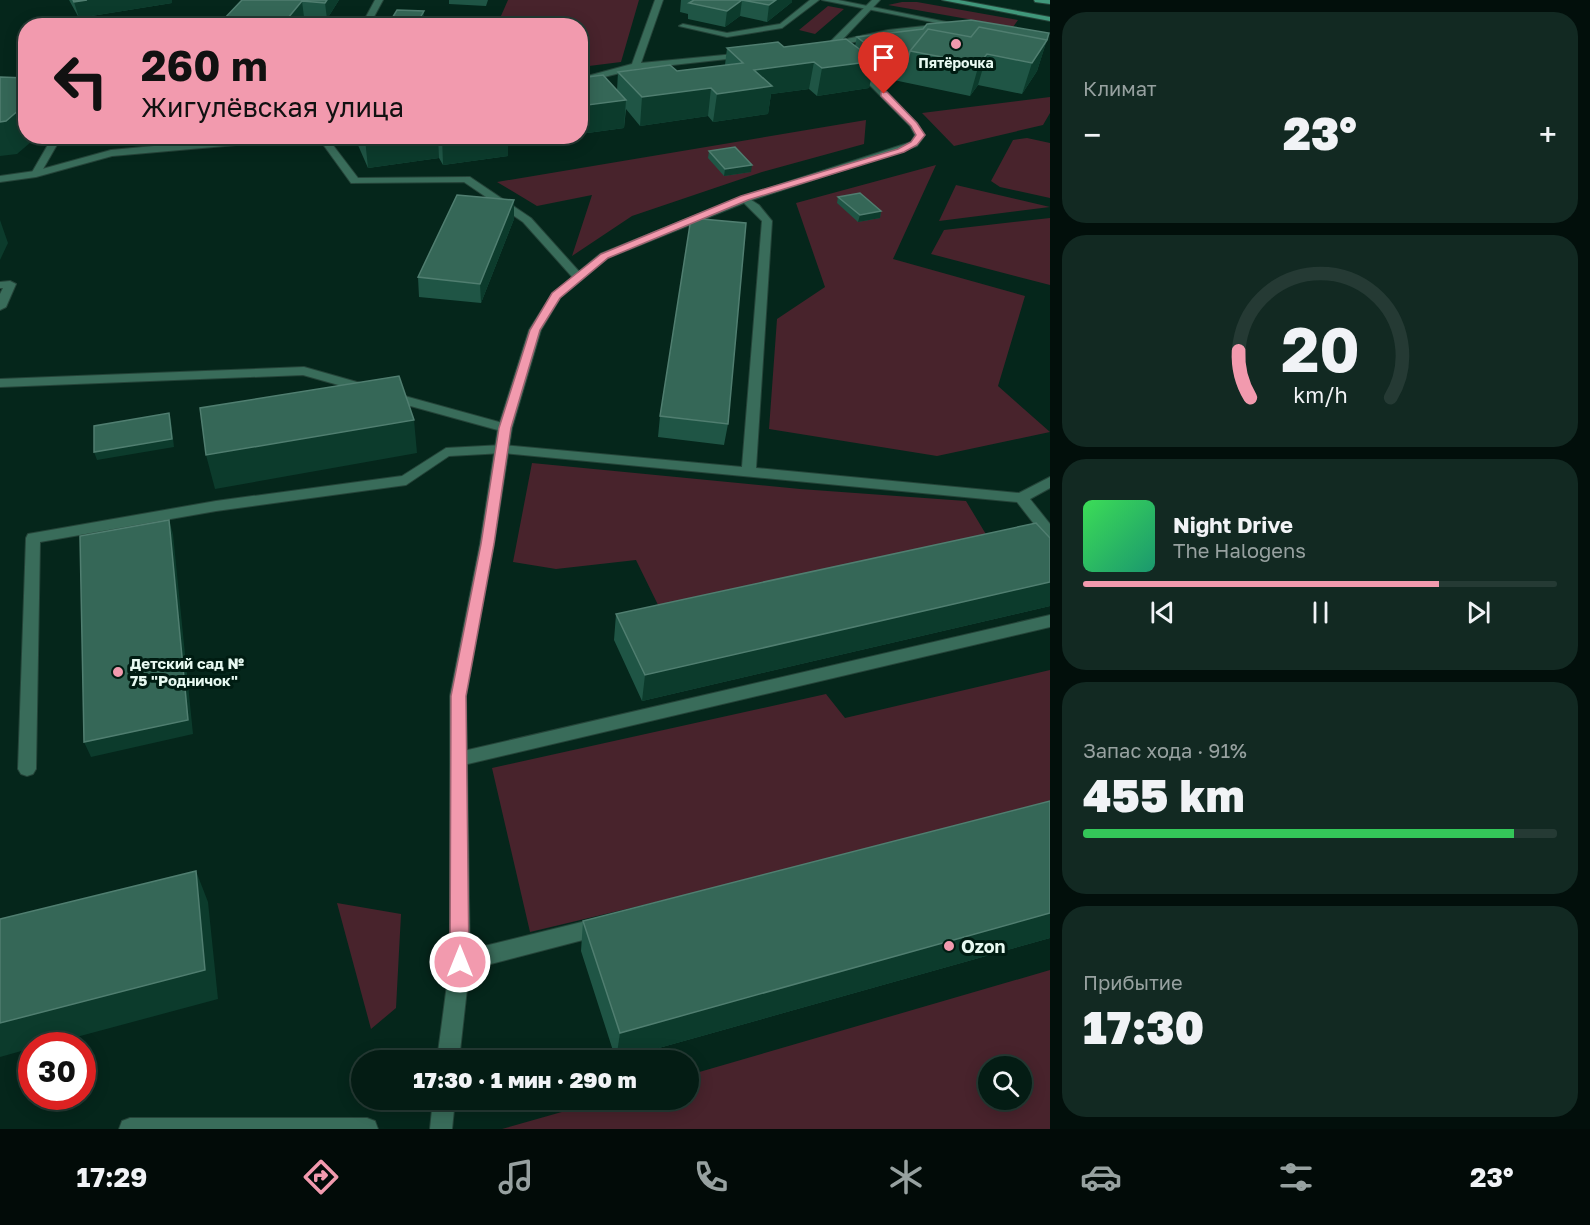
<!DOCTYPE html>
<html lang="ru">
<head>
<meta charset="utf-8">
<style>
	body { margin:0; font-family:"Golos Text",sans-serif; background:#122922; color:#f1f3f6; height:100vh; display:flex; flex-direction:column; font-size:22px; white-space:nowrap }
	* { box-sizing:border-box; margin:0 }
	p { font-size:20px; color:#97a1a0 }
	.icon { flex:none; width:33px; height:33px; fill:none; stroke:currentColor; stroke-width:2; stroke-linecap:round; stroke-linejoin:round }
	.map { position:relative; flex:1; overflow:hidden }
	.details { display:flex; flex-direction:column; gap:12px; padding:12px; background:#020f0b; width:540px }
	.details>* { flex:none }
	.guide { position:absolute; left:18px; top:18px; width:570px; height:126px; border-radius:24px; box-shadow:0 3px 15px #0003,0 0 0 2px #253a34; background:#f29aae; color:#111; overflow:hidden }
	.buttons { position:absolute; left:978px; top:1056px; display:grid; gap:12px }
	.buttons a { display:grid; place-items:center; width:54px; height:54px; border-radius:50%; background:#041c14; box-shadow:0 3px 15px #0003,0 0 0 2px #253a34; font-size:30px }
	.speed { position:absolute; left:18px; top:1032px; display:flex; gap:12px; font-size:30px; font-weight:700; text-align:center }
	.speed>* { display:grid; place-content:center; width:78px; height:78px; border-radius:50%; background:#041c14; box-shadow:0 3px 15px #0003,0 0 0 2px #253a34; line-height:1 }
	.speed .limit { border:9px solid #d22; background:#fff; color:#111 }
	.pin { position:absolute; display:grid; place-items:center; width:51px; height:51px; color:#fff; margin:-62px -26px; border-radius:50% 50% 50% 0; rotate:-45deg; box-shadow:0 0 6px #0007 }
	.pin .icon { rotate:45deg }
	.me { position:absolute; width:66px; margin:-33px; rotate:0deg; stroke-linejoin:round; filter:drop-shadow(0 0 4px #0008) }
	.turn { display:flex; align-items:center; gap:21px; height:126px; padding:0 24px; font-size:27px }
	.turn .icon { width:78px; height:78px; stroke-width:2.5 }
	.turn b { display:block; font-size:42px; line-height:51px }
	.big { font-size:45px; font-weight:800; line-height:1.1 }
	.details .card { flex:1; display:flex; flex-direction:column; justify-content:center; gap:9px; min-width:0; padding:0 21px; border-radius:24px; background:#122922 }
	.details .dial { align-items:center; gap:0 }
	.dial svg { height:156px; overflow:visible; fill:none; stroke:#253a34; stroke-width:7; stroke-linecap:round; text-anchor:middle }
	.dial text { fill:#f1f3f6; stroke:none }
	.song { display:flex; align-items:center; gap:18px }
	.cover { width:72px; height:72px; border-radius:9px; background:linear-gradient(135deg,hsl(130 70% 55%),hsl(160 70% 35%)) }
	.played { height:6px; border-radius:3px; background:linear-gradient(90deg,#f29aae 75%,#253a34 75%) }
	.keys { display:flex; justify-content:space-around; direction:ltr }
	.heat { display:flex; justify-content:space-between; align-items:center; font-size:33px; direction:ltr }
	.charge { height:9px; border-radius:4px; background:linear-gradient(90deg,#34c759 91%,#253a34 0) }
	.trip { position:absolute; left:351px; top:1050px; width:348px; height:60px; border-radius:30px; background:#041c14; box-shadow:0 3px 15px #0003,0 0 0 2px #253a34; font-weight:800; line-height:60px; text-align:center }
	.menu { display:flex; height:96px; justify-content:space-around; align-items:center; background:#020b08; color:#97a1a0 }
	.menu .icon { width:42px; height:42px }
	.menu .current { color:#f29aae }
	.menu b { font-size:27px; color:#f1f3f6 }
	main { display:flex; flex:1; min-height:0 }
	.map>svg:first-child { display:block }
	.green { fill:#48232c; fill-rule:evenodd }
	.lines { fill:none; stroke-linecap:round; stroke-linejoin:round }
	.service-casing { stroke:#254439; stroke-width:2 }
	.minor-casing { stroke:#254439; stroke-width:2 }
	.secondary-casing { stroke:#254439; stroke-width:2 }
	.service { fill:#396c5a; fill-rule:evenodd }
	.minor { fill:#396c5a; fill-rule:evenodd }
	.secondary { fill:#40987b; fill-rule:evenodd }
	.wall { fill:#1f5545 }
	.shaded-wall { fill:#0c3b2c }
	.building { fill:#356757; stroke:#507e70; stroke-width:1.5 }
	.route { fill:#f29aae; stroke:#9d6471; stroke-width:1.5 }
	.poi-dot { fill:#f29aae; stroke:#001c12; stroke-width:2 }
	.labels { text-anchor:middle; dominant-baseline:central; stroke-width:6; stroke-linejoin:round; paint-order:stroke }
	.far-poi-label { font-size:14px; font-weight:bold; fill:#e7f9f1; stroke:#001c12 }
	.poi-label { font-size:15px; font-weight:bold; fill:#e7f9f1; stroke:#001c12; text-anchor:start }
	.near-poi-label { font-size:18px; font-weight:bold; fill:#e7f9f1; stroke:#001c12; text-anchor:start }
</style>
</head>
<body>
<main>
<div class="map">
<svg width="1050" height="1129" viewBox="0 0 1050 1129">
	<rect width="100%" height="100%" fill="#05261b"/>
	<!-- green -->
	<path class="green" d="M508 0H639L621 62 581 67 580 26 497 25Z
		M902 2H917L1018 20 1013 27 888 5Z
		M828 6 844 9 815 34 799 30Z
		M1050 97V113L1043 125 954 146 922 113Z
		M866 120 864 144 762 172 632 216 572 256 592 195 537 206 497 182Z
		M1027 138 1050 143V198L1000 187 991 181 1013 140Z
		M936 165 893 259 1025 296 998 386 1050 432 937 456 769 429 777 319 825 287 796 203Z
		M956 185 1050 207 939 221Z
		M1050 218V285L931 254 944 230Z
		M532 463 800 489 966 501 990 541 661 611 636 560 556 569 513 562Z
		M1050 670V808L530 932 492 768 826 694 845 718Z
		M337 903 401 914 396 1008 371 1029Z
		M1050 970V1129H502L604 1100H688L689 1075ZM1022 1066V1100H988V1066Z"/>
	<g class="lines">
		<!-- service casing -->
		<g class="service-casing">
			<path id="service" d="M810 0H819L782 28 727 37 679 26 683 24 727 33 780 24Z
				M822 0H838L966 26 962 28Z
				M53 136H62L39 176H33L31 174Z
				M317 136H326L358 178 470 177 531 218 584 277 578 280 574 279 523 222 464 182 351 183Z
				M745 196 759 205 772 221 756 468 1019 493 1050 477V488L1030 499 1050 524V539L1045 538 1017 502 503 453 449 456 406 485 216 511 40 542 36 769 33 774 27 776 21 774 18 769 26 538 28 534 216 501 402 476 446 448 503 445 742 467 762 221 740 199Z
				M10 281 16 284 6 307 0 310V294L3 288H0V282Z
				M304 367 371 386 373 389 367 393 303 375 0 387V379Z
				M390 392 510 425 512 428 505 432 385 399 384 396Z
				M1050 615V627L459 766 453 764 450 759 453 754 459 752Z
				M602 917 609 920 612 926 609 932 602 935 460 972 453 969 450 962 453 955 460 952Z
				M130 1118H367L375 1121 378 1129H119L122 1121Z"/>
		</g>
		<!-- minor casing -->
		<g class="minor-casing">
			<path id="minor" d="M375 0H383L369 26H361Z
				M655 0H663L641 63 745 53 749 55 745 57 636 69 580 83V78L632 64Z
				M872 0H880L842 40 888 30 943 24 947 26 825 47V43L830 42Z
				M855 66H861L917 123 925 135 917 146 749 201 608 258 560 298 541 330 512 428 494 544 466 696 470 962 459 1060H437L450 962V696L480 544 498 428 529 330 552 294 600 254 741 197 911 142 915 135 910 126 855 70Z
				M260 136H275L258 143 112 156 36 177 0 182V176L35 171 111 150Z
				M433 1100H455L452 1129H430Z"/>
		</g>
		<!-- secondary casing -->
		<g class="secondary-casing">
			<path id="secondary" d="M942 0H959L1050 17V21Z
				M1034 0H1050V4L1035 2Z"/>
		</g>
		<!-- service -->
		<use href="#service" class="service"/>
		<!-- minor -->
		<use href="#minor" class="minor"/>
		<!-- secondary -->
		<use href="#secondary" class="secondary"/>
	</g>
	<!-- wall -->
	<path class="wall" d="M69 0H172V3L79 18Z
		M242 0H339L327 19 304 17 297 26H222L221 22Z
		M449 0H488L486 6 449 4Z
		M681 0H792V2L767 22 740 16 725 27 688 19V14L680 12Z
		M389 23H424L423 26H389Z
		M1049 33 1037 71 1022 94 978 85 970 96 884 78 873 69 869 88 817 96 809 89 771 94 768 114 713 122 708 116 640 126 626 109 624 128 580 134V78L617 90 618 72 677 71 725 65 727 48 855 46 857 37Z
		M354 136H528L508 139V156L443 165 439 158 368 168Z
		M709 151 751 172 724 176 708 158Z
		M838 197 881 211 880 218 858 222 837 203Z
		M514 219 481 303 419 297 418 277Z
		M660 416 728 424 724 445 658 437Z
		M1050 538V606L642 701 614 640 616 614Z
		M1050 801V938L616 1060 581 951 583 921Z"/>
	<!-- shaded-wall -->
	<path class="shaded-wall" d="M87 0H172V3L79 18 74 2Z
		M327 0H339L327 19 325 3Z
		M742 0 740 16 725 27 727 11Z
		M776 0H792V2L767 22 769 5Z
		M302 1 304 17 297 26H283V24Z
		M424 11V23L423 26H416Z
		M1047 40 1037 71 1022 94 1032 63Z
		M987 54 978 85 970 96 979 64Z
		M875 61 869 88 817 96 822 68Z
		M814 62 809 89 771 94 768 114 713 122 717 94 754 70Z
		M711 88 708 116 640 126 642 97Z
		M26 92V136H30L31 142 17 154 0 156V122L20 97Z
		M626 100 624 128 580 134V106Z
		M382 136H438L439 158 368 168 365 139Z
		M442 136H528L508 139V156L443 165Z
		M752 165 751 172 724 176 725 169Z
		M514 200V219L481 303 480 284Z
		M881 211 880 218 858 222 860 215Z
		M0 220 8 243 0 260Z
		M169 413 171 421 174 447 97 460 94 452Z
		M414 420 417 453 215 489 206 455Z
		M169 520 173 534 193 734 91 757 84 742Z
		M1050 582V606L642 701 645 675Z
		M196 871 208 902 218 999 43 1046H32V1048L0 1057V1023Z
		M1050 913V938L616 1060 620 1033Z"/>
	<!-- building -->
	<path class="building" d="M73 0H87L74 2Z
		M242 0H327L325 3 302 1 283 24 221 22Z
		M694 0H742L727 11 689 3Z
		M742 0H776L769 5Z
		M397 10 424 11 416 25 389 23Z
		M971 20 1049 33 1047 40 979 27 971 37 928 29 910 51 907 64 888 61 857 37 923 29 927 24Z
		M979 27 1047 40 1032 63 987 54 979 64 910 51 928 29 971 37Z
		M846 39 875 61 822 68 814 62 754 70 772 86 717 94 711 88 642 97 618 72 670 65 677 71 743 63 727 48 778 42 784 47Z
		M603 75 626 100 580 106V78Z
		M0 77 26 78V92L20 97V109L6 121 0 122Z
		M364 136H382L365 139Z
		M735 147 752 165 725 169 709 151Z
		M860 193 881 211 860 215 838 197Z
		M457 195 514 200 480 284 418 277Z
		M691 218 746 223 728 424 660 416Z
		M399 376 414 420 206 455 200 408Z
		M169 413 172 439 94 452V426Z
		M169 520 188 720 84 742 80 536Z
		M1036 523 1050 538V582L645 675 616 614Z
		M1050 801V913L620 1033 583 921Z
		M196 871 205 970 0 1023V919Z"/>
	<!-- route -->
	<path class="route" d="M881 92H887L917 123 925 135 917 145 904 152 748 200 608 258 560 298 540 330 511 428 494 544 466 696 469 962 466 969 460 971 453 969 450 962 451 696 481 544 499 428 530 330 552 293 601 254 741 196 898 149 911 142 916 135 911 126 881 96Z"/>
	<!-- markers -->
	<g class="poi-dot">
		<circle cx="956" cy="44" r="6"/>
		<circle cx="118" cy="672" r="6"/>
		<circle cx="949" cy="946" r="6"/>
	</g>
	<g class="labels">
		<!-- far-poi labels -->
		<g class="far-poi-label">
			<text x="956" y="62">Пятёрочка</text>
		</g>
		<!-- poi labels -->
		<g class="poi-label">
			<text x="130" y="663">Детский сад №<tspan x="130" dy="17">75 "Родничок"</tspan></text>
		</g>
		<!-- near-poi labels -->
		<g class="near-poi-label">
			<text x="961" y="946">Ozon</text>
		</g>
	</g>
</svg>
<div class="buttons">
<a><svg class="icon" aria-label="search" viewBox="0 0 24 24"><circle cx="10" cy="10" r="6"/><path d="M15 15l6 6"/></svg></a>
</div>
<div class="speed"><div class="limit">30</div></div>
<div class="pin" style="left:884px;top:94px;background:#d93025"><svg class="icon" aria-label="arrive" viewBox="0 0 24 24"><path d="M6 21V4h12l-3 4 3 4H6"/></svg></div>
<svg class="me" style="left:460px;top:962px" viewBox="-20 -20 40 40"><circle r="17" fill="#f29aae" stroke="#fff" stroke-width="3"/><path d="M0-11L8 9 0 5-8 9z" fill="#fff"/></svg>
<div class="trip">17:30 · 1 мин · 290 m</div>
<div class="guide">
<div class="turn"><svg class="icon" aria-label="left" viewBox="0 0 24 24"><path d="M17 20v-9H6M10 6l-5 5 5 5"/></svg><div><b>260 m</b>Жигулёвская улица</div></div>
</div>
</div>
<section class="details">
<div class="card"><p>Климат</p>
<div class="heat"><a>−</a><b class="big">23°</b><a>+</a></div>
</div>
<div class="card dial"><svg viewBox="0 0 100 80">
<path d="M14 69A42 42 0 1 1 86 69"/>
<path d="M14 69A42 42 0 0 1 8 45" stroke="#f29aae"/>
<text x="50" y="56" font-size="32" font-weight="700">20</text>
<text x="50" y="72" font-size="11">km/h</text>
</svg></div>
<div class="card">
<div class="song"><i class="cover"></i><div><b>Night Drive</b><p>The Halogens</p></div></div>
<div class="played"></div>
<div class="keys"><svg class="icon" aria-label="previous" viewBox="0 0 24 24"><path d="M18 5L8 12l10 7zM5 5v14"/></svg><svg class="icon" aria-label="pause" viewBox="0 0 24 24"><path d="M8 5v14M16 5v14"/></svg><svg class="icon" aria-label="next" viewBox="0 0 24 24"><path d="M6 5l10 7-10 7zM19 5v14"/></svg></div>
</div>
<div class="card"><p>Запас хода · 91%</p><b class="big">455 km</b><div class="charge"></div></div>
<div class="card"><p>Прибытие</p><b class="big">17:30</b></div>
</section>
</main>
<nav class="menu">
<b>17:29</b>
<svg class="icon current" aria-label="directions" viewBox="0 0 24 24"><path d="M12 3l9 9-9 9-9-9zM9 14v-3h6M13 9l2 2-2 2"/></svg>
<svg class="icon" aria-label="music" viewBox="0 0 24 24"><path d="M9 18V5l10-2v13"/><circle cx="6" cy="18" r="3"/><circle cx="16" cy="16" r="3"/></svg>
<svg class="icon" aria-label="phone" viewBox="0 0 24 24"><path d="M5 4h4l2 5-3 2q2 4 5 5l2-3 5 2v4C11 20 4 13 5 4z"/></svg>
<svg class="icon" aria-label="climate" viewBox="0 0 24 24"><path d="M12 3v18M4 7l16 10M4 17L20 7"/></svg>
<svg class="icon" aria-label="car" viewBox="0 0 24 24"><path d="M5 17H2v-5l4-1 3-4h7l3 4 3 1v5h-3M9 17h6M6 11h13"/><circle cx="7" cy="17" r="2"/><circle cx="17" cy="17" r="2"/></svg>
<svg class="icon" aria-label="filters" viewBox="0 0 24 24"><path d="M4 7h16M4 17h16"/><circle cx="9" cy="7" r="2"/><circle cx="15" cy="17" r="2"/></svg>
<b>23°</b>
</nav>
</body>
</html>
